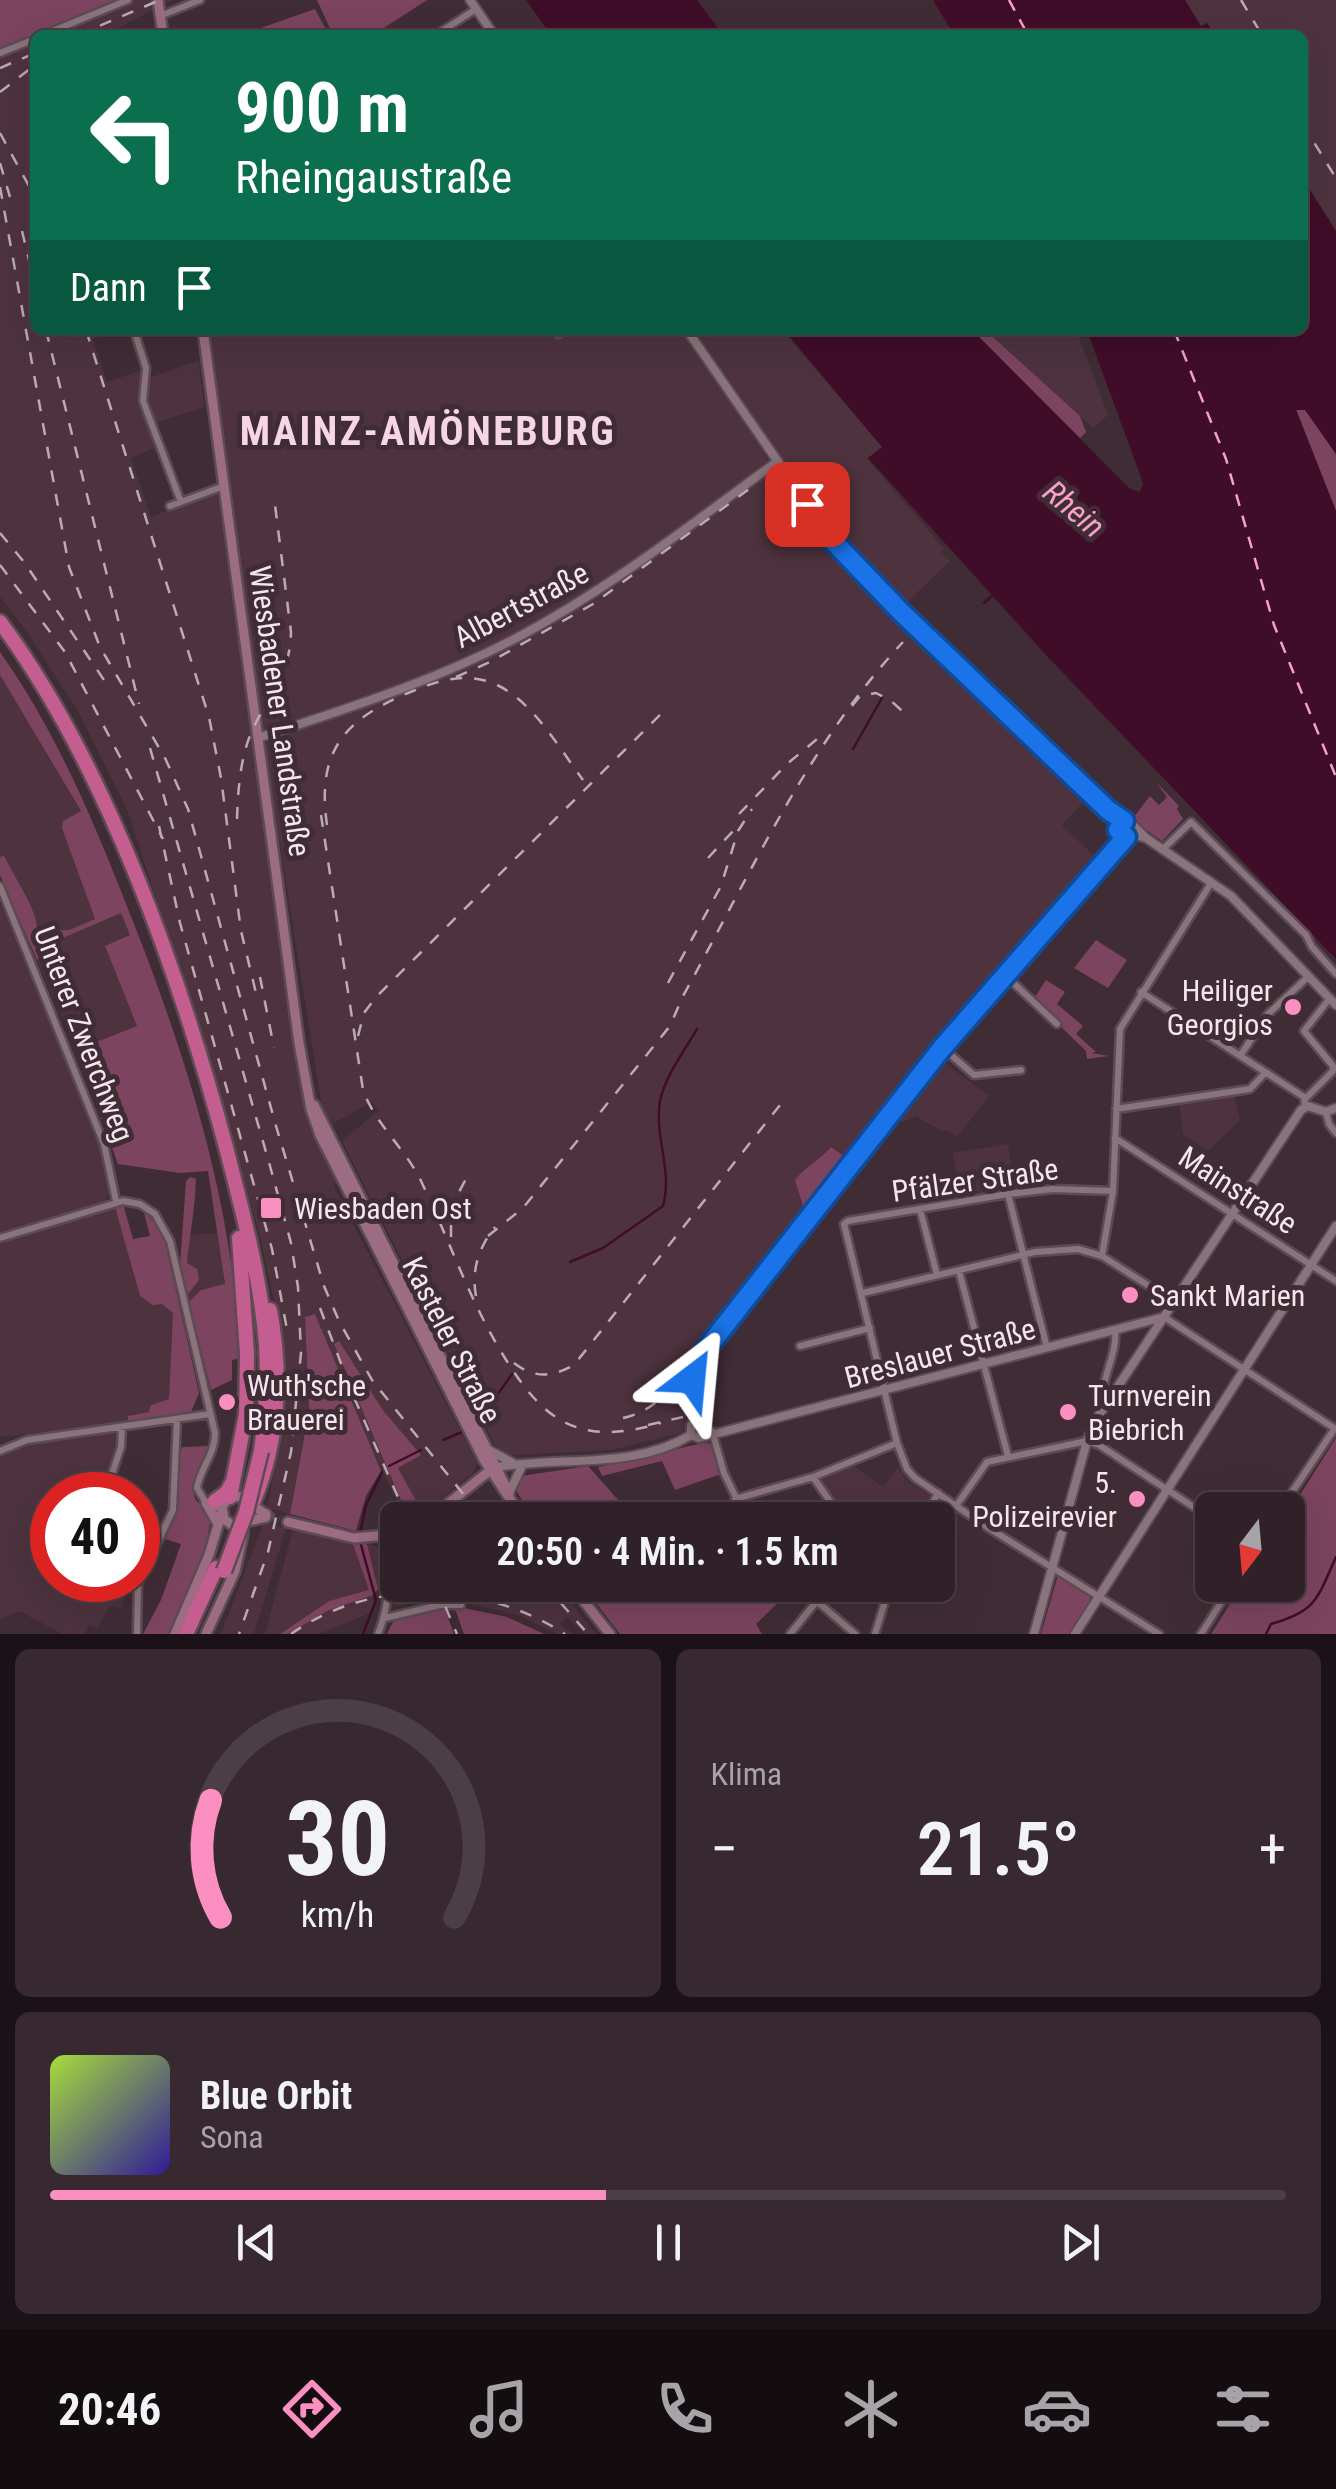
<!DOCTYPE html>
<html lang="de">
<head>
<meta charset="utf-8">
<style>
	body { margin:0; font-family:"Roboto Condensed",sans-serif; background:#382930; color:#f1f3f6; height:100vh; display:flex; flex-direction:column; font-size:38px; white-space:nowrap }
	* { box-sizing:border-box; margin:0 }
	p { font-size:32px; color:#a8a3a8 }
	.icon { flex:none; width:55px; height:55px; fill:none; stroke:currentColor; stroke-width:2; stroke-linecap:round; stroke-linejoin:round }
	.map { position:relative; height:1634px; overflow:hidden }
	.panel { display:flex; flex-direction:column; gap:15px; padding:15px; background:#1a1216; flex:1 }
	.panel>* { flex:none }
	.banner { position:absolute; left:30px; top:30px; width:1278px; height:305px; border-radius:15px; box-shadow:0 10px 40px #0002,0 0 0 2px #4b3e45; background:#0b6e4f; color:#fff; overflow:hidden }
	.needle { width:65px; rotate:196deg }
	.buttons { position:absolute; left:1195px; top:1492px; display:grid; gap:20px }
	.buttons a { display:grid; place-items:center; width:110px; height:110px; border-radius:15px; background:#302128; box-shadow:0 10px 40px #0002,0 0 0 2px #4b3e45; font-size:50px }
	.speed { position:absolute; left:30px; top:1472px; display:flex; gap:20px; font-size:50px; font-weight:700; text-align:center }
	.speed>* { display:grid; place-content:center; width:130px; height:130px; border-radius:50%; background:#302128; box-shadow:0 10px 40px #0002,0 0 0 2px #4b3e45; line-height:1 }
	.speed .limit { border:15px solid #d22; background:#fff; color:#111 }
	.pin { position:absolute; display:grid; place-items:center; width:85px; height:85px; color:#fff; margin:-42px; border-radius:20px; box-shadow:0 5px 15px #0006 }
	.me { position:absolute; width:110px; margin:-55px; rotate:29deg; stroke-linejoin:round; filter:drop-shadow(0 0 8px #0008) }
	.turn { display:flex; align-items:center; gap:35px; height:210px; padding:0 40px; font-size:45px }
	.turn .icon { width:130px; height:130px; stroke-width:2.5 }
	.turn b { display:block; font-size:70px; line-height:85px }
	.then { display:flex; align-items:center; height:95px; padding:0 40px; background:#0003; gap:20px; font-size:38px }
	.big { font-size:75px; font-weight:600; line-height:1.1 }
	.panel .widget { flex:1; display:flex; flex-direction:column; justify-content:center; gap:15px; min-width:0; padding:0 35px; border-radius:15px; background:#382930 }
	.panel .dial { align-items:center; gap:0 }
	.dial svg { height:260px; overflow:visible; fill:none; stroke:#4b3e45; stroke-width:7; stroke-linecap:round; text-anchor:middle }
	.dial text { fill:#f1f3f6; stroke:none }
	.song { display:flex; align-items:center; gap:30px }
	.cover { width:120px; height:120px; border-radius:15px; background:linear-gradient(135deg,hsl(80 70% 55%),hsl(250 70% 35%)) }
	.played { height:10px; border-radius:5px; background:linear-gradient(90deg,#fc8fc2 45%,#4b3e45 45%) }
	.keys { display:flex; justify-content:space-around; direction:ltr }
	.heat { display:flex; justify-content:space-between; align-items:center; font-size:55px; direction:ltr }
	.panel .tiles { flex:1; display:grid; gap:15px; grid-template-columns:1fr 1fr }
	.widget:last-child { grid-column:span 2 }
	.trip { position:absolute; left:380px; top:1502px; width:575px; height:100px; border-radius:15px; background:#302128; box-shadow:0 10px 40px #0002,0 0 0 2px #4b3e45; font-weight:600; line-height:100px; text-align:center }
	.tab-bar { display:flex; height:160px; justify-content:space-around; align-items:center; background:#130d10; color:#a8a3a8 }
	.tab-bar .icon { width:70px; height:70px }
	.tab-bar .active { color:#fc8fc2 }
	.tab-bar b { font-size:45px; color:#f1f3f6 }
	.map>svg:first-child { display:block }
	.built { fill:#4e333f }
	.green { fill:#7c445f }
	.water { fill:#400d29 }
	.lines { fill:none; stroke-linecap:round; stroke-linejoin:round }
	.stream { stroke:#400d29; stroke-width:2.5 }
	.ferry { stroke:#f7a0c8; stroke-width:2.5; stroke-dasharray:12 10; stroke-linecap:butt }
	.secondary-tunnel { stroke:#5b4850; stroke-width:9; stroke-dasharray:9 4.5; stroke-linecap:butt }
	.minor-casing { stroke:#5c4b53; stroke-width:11 }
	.tertiary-casing { stroke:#5c4b53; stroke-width:12 }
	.secondary-casing { stroke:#5c4b53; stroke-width:14 }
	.motorway-casing { stroke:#5c4b53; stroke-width:19 }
	.minor { stroke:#8a737c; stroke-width:6 }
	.tertiary { stroke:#8a737c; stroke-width:8 }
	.secondary { stroke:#9b6c82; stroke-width:9 }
	.motorway { stroke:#c45d90; stroke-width:14 }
	.rail { stroke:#bbabb2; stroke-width:2.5; stroke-dasharray:12 12; stroke-linecap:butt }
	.motorway-bridge-casing { stroke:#5c4b53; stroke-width:19; stroke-linecap:butt }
	.motorway-bridge { stroke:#c45d90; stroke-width:14 }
	.route-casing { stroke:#114b97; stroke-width:25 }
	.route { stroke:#1a73e8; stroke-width:18 }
	.poi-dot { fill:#fc8fc2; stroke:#402c35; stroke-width:4 }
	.labels { text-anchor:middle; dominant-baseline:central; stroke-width:10; stroke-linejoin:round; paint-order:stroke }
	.street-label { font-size:30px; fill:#f4e6ec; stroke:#402c35 }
	.poi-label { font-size:30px; fill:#f4e6ec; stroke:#402c35; text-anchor:start }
	.water-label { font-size:32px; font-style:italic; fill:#f7a0c8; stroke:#402c35 }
	.district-label { font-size:40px; font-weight:bold; letter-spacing:2.5px; fill:#f6d6e3; stroke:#402c35 }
</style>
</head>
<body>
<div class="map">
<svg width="1336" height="1634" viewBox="0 0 1336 1634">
	<rect width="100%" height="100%" fill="#402c35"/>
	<!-- built -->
	<path class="built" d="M136 0H172L105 35H53Z
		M1185 0H1336V231L1303 179 1302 35H1214L1207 23 1201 27Z
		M35 43V330H115L93 339 107 382 150 367 149 377H152L199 360 204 407 149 425 157 447 131 458 151 517 217 491 291 1022 310 1130 336 1181 334 1187 477 1463 473 1473 423 1513 398 1468 420 1454 382 1409 334 1343 404 1507 401 1508 370 1446 315 1314 305 1317 308 1411 290 1514 268 1507 285 1405V1352L259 1232 214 1075 127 809 78 711 25 629 0 597V58Z
		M210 330H681L759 443 768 461 606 581 533 625 418 677 265 730 261 724Z
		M695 330H782L882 447 867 459 944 549 941 552 950 561 903 606 834 535Z
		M985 330H1076L1108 415 1093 428Z
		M772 470 779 472 823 538 1087 798 1062 825 1096 858 1002 970 935 1043 847 1154 693 1359 687 1389 694 1414 683 1432 611 1450 510 1455 497 1449 342 1141 379 1110 372 1102 332 1124 322 1107 264 745 273 737 448 675 543 629 635 571Z
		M0 675 81 812 131 935 105 947 137 1026 76 1050 0 875Z
		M0 903 100 1145 110 1190 105 1201 45 1221 0 1232Z
		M941 1060 989 1096 957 1137 947 1130 942 1131 915 1116 903 1122 894 1120Z
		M1234 1096 1240 1120 1208 1151 1183 1134 1179 1103Z
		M1008 1144 1015 1186 960 1195 953 1153Z
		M115 1207 140 1296 162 1304 173 1313 169 1399 151 1405 150 1412 129 1416 128 1422 0 1437V1244Z
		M217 1233 225 1285 201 1290 189 1302 188 1294 199 1280 187 1263 190 1235Z
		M106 1433 116 1434 118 1446 100 1495H52V1580H130L121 1608 110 1606 97 1628 89 1625 84 1634H63L19 1611 0 1619V1454L16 1446Z
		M849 1463 883 1487 898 1467 907 1481 932 1497 931 1504 920 1520H854L839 1509 817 1476Z
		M264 1522 286 1528 254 1634H221Z
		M293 1530 384 1548H393L397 1541 398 1585 329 1601 280 1634H265Z
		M452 1585H557L596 1634H585L567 1618 560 1624 573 1634H557L521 1616 471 1604 429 1601 395 1606 393 1592Z
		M373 1595V1612L319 1634H288L327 1611Z"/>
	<!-- green -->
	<path class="green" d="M0 0H119L0 51Z
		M317 0H427L373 35H364L361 29 333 35Z
		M315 9 329 35H257L255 30Z
		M972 330H985L1080 416 1086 432 1080 438Z
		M1296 409H1305L1336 454V511Z
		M0 652C53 727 89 810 123 896 182 1043 234 1199 240 1358L232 1360V1380L211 1390 189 1302 201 1290 225 1284 208 1171 180 1173 118 1164 76 1050 137 1026 105 946 130 935 121 913 53 942 51 935 46 937 51 931 69 930 95 919 62 828 63 821 81 811 0 675Z
		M1155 781 1179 806 1177 809 1183 819 1163 840 1165 843 1116 809 1118 803 1134 817 1150 796 1159 805 1167 797Z
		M4 856C14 876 26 893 34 914 39 929 36 937 44 953L37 960 0 875V857Z
		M1096 940 1127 960 1108 988 1074 968Z
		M1046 980 1065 992 1057 1004 1083 1026 1076 1034 1096 1052 1091 1053 1109 1056 1087 1059 1086 1051 1058 1024 1060 1021 1035 997Z
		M831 1147 845 1157 805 1212 795 1180C806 1166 820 1160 831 1147Z
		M190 1177 196 1179C195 1209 190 1234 187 1263L197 1269 199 1280 188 1294 180 1265 186 1181Z
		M123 1204 133 1239 150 1236 143 1209 163 1233 199 1393 191 1412 128 1422V1416L149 1412 151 1405 169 1399 173 1313 162 1304 153 1305 140 1296 115 1207Z
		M315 1314 381 1471 366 1496 356 1531 290 1514 309 1411 305 1317Z
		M339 1341 382 1409 421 1455 398 1468 423 1513 412 1520 404 1507 334 1344Z
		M1336 1438V1634H1211L1242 1585H1288V1514Z
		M707 1442 712 1446 721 1474 675 1490 662 1461 602 1476 598 1467Z
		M210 1446 192 1485 195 1499 211 1517 204 1556 169 1634H143L161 1600 181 1544 165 1539 176 1510 177 1453 183 1447Z
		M588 1466 636 1520H534L517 1492V1480L521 1476Z
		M353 1544H367L378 1589 373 1595 327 1611 288 1634H280L329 1601 369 1590Z
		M1058 1575 1090 1596V1601L1069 1634H1041Z
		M582 1585H794L795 1586 756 1624 762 1634H620Z
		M454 1606 507 1617 544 1634H464Z
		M444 1607 454 1634H387L395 1618Z"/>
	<!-- water -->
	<path class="water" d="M526 0H697L723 35H551Z
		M933 0H1185L1201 26 1207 23 1214 35H954Z
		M1303 179 1336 231V454L1305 410H1296L1336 511V959L1046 655 868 458 882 447 784 330H972L1129 488 1140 492 1143 483 1087 330H1302Z"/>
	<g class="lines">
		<!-- stream -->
		<path class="stream" d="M984 603 994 594
			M853 749 882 698
			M570 1262 603 1248 663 1206C673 1171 654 1136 660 1101 665 1076 685 1050 697 1029
			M481 1418 512 1374
			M443 1440 462 1432
			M389 1466 421 1450
			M360 1533 366 1505 382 1472
			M360 1541 376 1600 363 1634
			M1266 1634 1271 1624C1317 1611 1317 1599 1336 1557"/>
		<!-- ferry -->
		<path class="ferry" d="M1009 0 1028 35
			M1174 330 1226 459 1274 625 1336 777"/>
		<!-- secondary-tunnel -->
		<path class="secondary-tunnel" d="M266 1514 279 1520"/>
		<!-- minor casing -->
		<g class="minor-casing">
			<path id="minor" d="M160 16 200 0
				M43 35 128 0
				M436 35 476 9
				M0 53 35 39
				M134 330 146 368 143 401 181 502
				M554 330 558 334 567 330
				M170 506 224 486
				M1162 850 1191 822 1306 935 1312 947 1336 974
				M0 886 104 1144 116 1201
				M1006 976 1057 1024
				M1141 992 1304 1097 1305 1106
				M943 1048 974 1075 1021 1070
				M1240 1056 1268 1014 1309 976
				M1305 1099 1333 1071V1066L1304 1031 1330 998
				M1116 1109 1250 1089 1265 1073
				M1326 1112 1329 1124 1336 1133
				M1115 1138 1336 1281
				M1113 1191 1053 1189 1008 1194 848 1221 844 1224 897 1443 907 1469 915 1478 987 1527 1159 1634
				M1008 1194 1047 1348
				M920 1209 937 1275
				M0 1238 123 1201 140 1204 155 1214 170 1241 215 1433C215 1455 200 1468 197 1488L206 1503 222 1510
				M1102 1256 1113 1191 1120 1029 1211 883
				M959 1271 1008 1456
				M863 1293 1035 1252 1078 1249 1102 1256 1149 1286
				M1164 1317 1334 1428
				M800 1346 870 1328
				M1104 1407C1098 1381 1118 1356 1115 1330
				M712 1431 724 1473 747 1520
				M0 1451 27 1440 210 1414
				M813 1477 832 1504 849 1520
				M105 1495 121 1447 122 1427
				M735 1499 813 1477 897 1443
				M956 1506 987 1462 1087 1441 1099 1445 1212 1519
				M1280 1510 1335 1428
				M924 1520 938 1493
				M798 1585 855 1634
				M385 1618 440 1605H461
				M137 1634 138 1584 173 1510 177 1419
				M378 1634C390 1604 391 1568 388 1536
				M790 1634 816 1602
				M875 1634 890 1585
				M1201 1634 1232 1585"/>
		</g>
		<!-- tertiary casing -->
		<g class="tertiary-casing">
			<path id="tertiary" d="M470 0 494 35
				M687 330 832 540 901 612 1108 810 1119 825 1116 845
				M258 738C345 709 439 680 520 636 612 587 694 522 778 461
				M1114 814 1130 822 1146 838 1231 896 1336 1005
				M698 1421 693 1379 705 1351C841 1177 975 1000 1126 837L1132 834 1146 838
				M705 1435 707 1428 704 1423 696 1421 691 1425V1435L699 1438 1164 1317
				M489 1450 513 1463
				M498 1467C561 1456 633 1470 691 1435
				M509 1493 521 1468
				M1034 1634 1087 1441 1097 1418 1301 1110 1308 1106 1326 1112 1336 1108
				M1075 1634 1336 1226"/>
		</g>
		<!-- secondary casing -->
		<g class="secondary-casing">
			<path id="secondary" d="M158 0 163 35
				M203 330 299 1043 311 1109 320 1135 484 1460 524 1520
				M314 1105 509 1493
				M206 1503 217 1522
				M266 1517 232 1525 224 1519 222 1507 228 1498C246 1491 252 1508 266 1514
				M427 1520 492 1469
				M288 1522 354 1538 398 1534
				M571 1585 610 1634
				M175 1634 209 1555 222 1512
				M206 1634 235 1571 243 1534"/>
		</g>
		<!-- motorway casing -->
		<g class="motorway-casing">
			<path id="motorway" d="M0 622C107 766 181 978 227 1151 243 1214 261 1279 266 1345 268 1380 266 1416 261 1451
				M230 1497 246 1414 247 1354 239 1238
				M254 1500C279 1440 282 1373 270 1310
				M215 1501 227 1492 232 1483
				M186 1634 216 1568"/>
		</g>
		<!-- minor -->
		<use href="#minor" class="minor"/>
		<!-- tertiary -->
		<use href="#tertiary" class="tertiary"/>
		<!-- secondary -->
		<use href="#secondary" class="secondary"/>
		<!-- motorway -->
		<use href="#motorway" class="motorway"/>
		<!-- rail -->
		<path class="rail" d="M1241 0 1262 35
			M78 35 160 0
			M0 68 35 53
			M0 92 35 65
			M1302 123 1336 178
			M0 133 35 197
			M0 163 10 197
			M0 187 69 567 100 647 165 758 188 809 276 1126 324 1286 339 1321 372 1380 484 1520
			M22 231 35 285
			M46 330 139 704
			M86 330 209 717 221 778 241 931 256 993
			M0 533 24 562 104 680
			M0 565 65 652 163 839
			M456 677 490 662 593 604 749 489
			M852 706 860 696 876 693 890 700 910 718
			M150 748 270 1166 291 1243 298 1287 301 1353 291 1452 268 1552 239 1634
			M739 814 787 764 822 735
			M321 815 363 1090C375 1124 405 1148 421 1181 448 1237 467 1294 499 1348 541 1420 576 1448 661 1423
			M237 819C238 790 240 760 251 733 268 695 290 677 291 632L274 497
			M327 825C316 749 346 718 413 691 439 680 467 672 495 684 533 701 559 748 583 780
			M159 826 180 923 272 1249 288 1335
			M708 858 734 830
			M260 977 274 1048
			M668 983 721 886 738 831 752 809
			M358 1036 364 1013 376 997 666 709
			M488 1236 523 1208 670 1026 683 996C750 875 808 744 903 642
			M451 1237V1207L467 1177
			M476 1296C471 1270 479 1247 495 1227
			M320 1308 353 1395 408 1520
			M514 1363C535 1379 552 1377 574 1365L780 1105
			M623 1418C663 1409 674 1381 694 1349 703 1333 717 1319 728 1305
			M648 1425 683 1417
			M436 1585 457 1634
			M545 1585 588 1634
			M291 1634C372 1577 483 1581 565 1634"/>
		<!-- motorway-bridge casing -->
		<g class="motorway-bridge-casing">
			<path id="motorway-bridge" d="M224 1571 246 1512 261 1451"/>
		</g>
		<!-- motorway-bridge -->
		<use href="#motorway-bridge" class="motorway-bridge"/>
	</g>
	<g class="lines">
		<!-- route casing -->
		<g class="route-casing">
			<path id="route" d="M692 1379 704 1352 942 1048 1126 837 1118 830 1124 821 1108 810 901 612 832 540 807 504"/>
		</g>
		<!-- route -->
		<use href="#route" class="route"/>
	</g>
	<!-- markers -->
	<g class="poi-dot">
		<circle cx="1293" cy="1007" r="10"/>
		<rect x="259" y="1196" width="24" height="24" rx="5"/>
		<circle cx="1130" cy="1295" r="10"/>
		<circle cx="227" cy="1402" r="10"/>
		<circle cx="1068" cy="1412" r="10"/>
		<circle cx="1137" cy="1499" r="10"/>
	</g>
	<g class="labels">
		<!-- street labels -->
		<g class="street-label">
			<text transform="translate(521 605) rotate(-28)">Albertstraße</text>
			<text transform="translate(280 711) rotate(82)">Wiesbadener Landstraße</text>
			<text transform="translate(84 1034) rotate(69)">Unterer Zwerchweg</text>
			<text transform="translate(975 1180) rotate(-8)">Pfälzer Straße</text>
			<text transform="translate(1238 1190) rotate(33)">Mainstraße</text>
			<text transform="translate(452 1340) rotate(63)">Kasteler Straße</text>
			<text transform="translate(940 1353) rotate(-15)">Breslauer Straße</text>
		</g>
		<!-- poi labels -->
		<g class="poi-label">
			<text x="1273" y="990" text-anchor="end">Heiliger<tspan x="1273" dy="34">Georgios</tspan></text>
			<text x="294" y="1208">Wiesbaden Ost</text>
			<text x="1150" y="1295">Sankt Marien</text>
			<text x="247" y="1385">Wuth'sche<tspan x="247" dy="34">Brauerei</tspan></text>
			<text x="1088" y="1395">Turnverein<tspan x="1088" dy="34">Biebrich</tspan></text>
			<text x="1117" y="1482" text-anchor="end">5.<tspan x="1117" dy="34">Polizeirevier</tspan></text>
		</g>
		<!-- water labels -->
		<g class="water-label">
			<text transform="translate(1074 509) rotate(40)">Rhein</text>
		</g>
		<!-- district labels -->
		<g class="district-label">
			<text x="428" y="431">MAINZ-AMÖNEBURG</text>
		</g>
	</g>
</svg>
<div class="buttons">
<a><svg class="needle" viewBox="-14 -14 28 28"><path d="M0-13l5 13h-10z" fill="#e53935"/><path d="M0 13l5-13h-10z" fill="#a8a3a8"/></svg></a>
</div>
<div class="speed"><div class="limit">40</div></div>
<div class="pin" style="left:807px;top:504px;background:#d93025"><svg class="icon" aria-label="arrive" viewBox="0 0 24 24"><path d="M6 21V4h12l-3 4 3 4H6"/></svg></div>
<svg class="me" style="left:692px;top:1379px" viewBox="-20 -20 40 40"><path d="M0-17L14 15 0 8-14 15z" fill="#1a73e8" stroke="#fff" stroke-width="4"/></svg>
<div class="trip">20:50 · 4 Min. · 1.5 km</div>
<div class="banner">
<div class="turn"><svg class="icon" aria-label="left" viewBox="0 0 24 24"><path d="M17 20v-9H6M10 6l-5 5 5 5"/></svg><div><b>900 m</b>Rheingaustraße</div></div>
<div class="then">Dann<svg class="icon" aria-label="arrive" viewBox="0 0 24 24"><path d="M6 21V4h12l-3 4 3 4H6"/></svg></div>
</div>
</div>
<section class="panel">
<div class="tiles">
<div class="widget dial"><svg viewBox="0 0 100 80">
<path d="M14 69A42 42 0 1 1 86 69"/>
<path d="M14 69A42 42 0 0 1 11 33" stroke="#fc8fc2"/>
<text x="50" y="56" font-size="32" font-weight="700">30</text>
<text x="50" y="72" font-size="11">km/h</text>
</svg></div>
<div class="widget"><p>Klima</p>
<div class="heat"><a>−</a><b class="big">21.5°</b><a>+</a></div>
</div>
<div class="widget">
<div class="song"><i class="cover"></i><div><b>Blue Orbit</b><p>Sona</p></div></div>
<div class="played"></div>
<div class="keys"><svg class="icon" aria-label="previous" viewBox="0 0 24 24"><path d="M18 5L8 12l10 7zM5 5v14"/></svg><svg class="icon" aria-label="pause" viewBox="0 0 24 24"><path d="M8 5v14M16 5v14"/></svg><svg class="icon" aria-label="next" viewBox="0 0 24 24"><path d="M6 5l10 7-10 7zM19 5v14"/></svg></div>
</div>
</div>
</section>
<nav class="tab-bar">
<b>20:46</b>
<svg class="icon active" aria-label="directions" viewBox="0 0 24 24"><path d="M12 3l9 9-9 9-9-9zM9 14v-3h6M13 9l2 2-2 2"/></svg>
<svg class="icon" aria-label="music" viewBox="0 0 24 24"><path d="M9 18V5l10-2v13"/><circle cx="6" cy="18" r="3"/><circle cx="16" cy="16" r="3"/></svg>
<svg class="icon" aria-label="phone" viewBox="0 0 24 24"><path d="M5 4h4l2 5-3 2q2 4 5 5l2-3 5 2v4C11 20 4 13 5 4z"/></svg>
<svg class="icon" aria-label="climate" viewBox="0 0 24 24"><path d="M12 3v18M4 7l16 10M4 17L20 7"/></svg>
<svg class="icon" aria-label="car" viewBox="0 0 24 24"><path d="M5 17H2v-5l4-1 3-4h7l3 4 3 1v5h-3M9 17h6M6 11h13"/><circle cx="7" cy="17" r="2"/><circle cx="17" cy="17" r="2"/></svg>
<svg class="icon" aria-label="filters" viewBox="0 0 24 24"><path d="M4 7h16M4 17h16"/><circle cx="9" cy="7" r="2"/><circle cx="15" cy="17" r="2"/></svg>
</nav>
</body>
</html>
